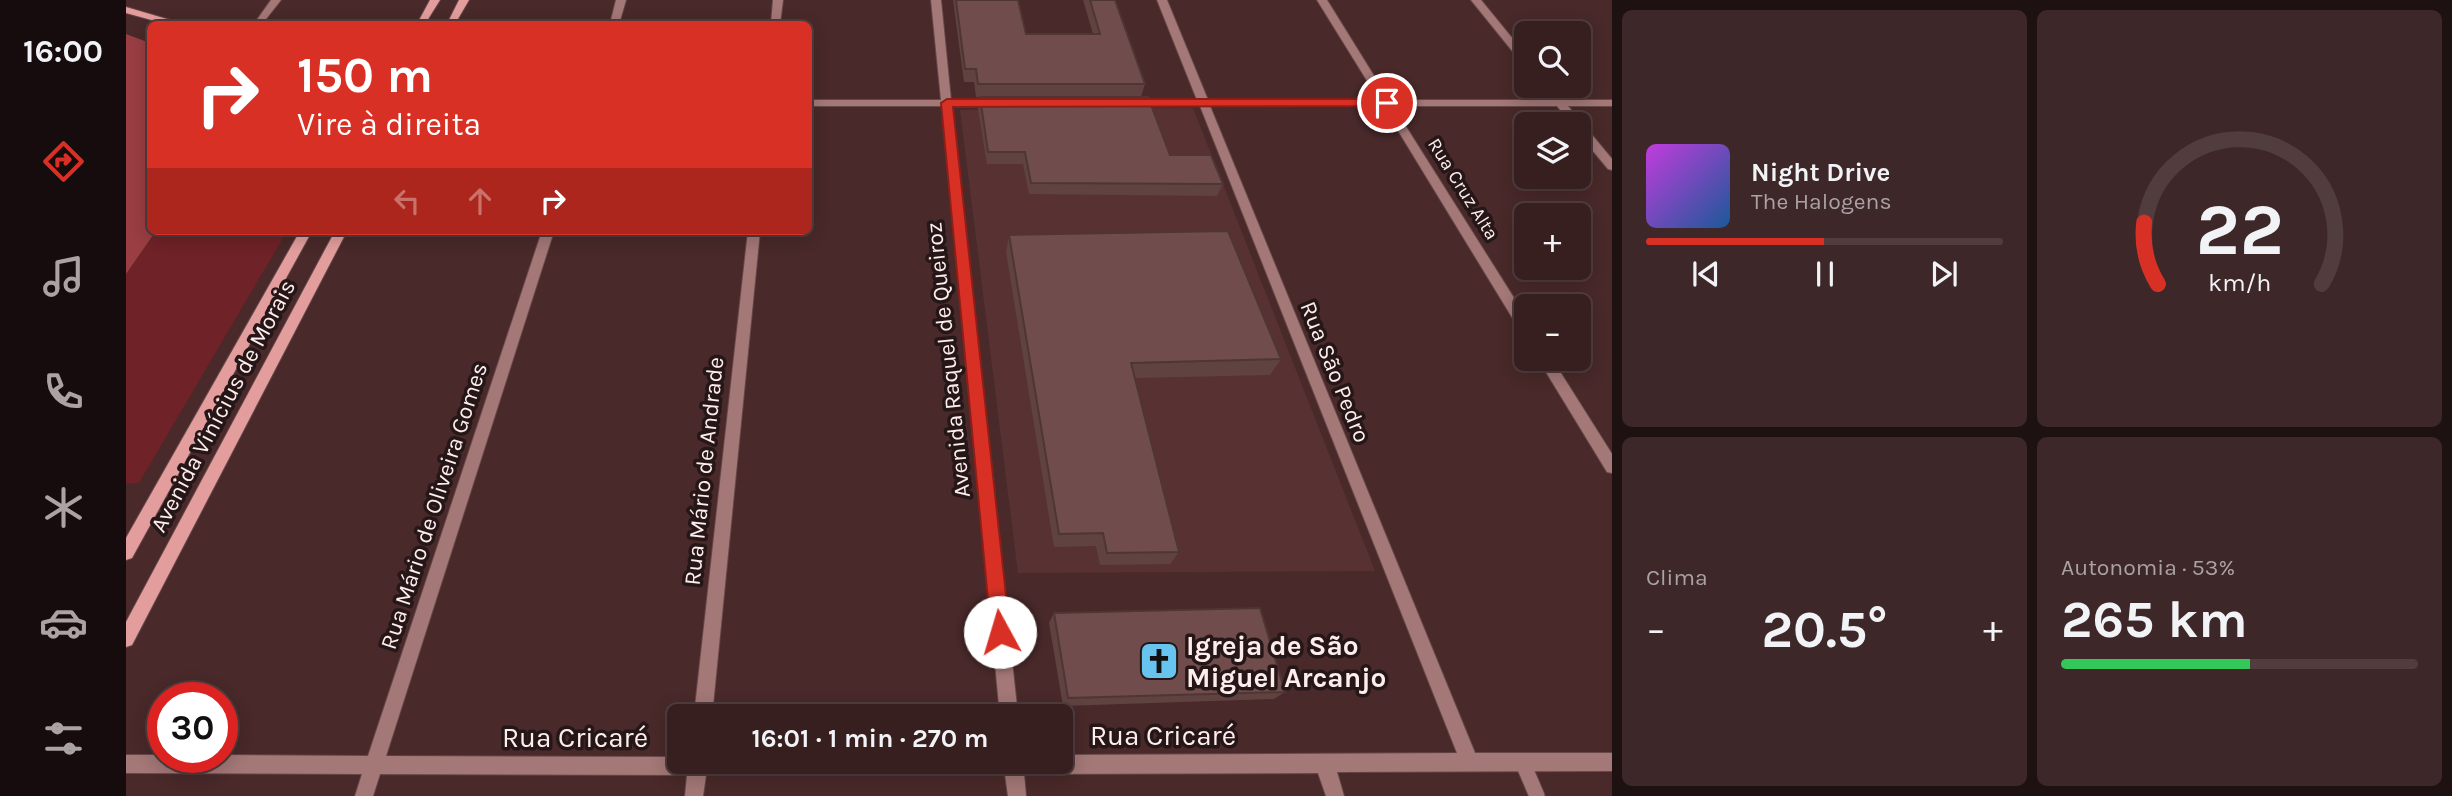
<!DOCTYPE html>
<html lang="pt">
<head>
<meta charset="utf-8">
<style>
	body { margin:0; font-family:Karla,sans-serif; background:#3e2729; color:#f1f3f6; height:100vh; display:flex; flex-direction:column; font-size:26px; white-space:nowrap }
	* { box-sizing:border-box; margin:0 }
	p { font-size:23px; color:#aaa2a5 }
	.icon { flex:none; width:38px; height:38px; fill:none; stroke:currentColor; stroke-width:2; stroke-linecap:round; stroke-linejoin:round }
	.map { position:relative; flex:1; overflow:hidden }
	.drawer { display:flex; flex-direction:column; gap:10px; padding:10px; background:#1e1112; width:840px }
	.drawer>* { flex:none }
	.guide { position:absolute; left:21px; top:21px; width:665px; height:214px; border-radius:10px; box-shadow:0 4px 18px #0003,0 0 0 2px #513d3e; background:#d93025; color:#fff; overflow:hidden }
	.fabs { position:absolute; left:1388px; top:21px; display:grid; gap:14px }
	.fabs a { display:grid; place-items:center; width:77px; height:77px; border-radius:10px; background:#371f20; box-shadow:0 4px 18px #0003,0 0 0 2px #513d3e; font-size:35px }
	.speed { position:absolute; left:21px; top:682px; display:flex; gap:14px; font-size:35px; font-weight:700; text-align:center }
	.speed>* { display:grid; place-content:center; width:91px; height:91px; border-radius:50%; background:#371f20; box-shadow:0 4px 18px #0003,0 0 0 2px #513d3e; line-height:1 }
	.speed .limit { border:10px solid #d22; background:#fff; color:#111 }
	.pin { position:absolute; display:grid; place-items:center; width:60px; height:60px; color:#fff; margin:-30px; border:4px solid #fff; border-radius:50%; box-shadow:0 2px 7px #0007 }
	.me { position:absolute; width:77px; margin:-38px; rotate:354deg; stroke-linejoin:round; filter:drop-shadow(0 0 5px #0008) }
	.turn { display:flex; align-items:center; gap:24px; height:147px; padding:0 35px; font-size:32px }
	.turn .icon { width:91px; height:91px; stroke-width:2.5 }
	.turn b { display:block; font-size:49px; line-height:60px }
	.lanes { display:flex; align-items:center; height:66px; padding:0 35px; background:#0003; justify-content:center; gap:35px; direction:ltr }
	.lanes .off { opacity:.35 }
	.big { font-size:52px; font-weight:700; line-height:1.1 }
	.drawer .card { flex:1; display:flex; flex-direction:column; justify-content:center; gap:10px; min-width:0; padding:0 24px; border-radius:10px; background:#3e2729 }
	.drawer .dial { align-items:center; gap:0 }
	.dial svg { height:182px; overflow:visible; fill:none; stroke:#513d3e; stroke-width:7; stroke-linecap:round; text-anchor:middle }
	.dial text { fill:#f1f3f6; stroke:none }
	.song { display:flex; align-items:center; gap:21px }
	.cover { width:84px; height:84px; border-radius:10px; background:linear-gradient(135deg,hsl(290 70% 55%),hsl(210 70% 35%)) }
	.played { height:7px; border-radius:4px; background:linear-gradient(90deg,#d93025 50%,#513d3e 50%) }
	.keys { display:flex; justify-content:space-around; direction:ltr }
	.heat { display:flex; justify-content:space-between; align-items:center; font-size:38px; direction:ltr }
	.charge { height:10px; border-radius:5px; background:linear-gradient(90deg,#34c759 53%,#513d3e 0) }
	.drawer .tiles { flex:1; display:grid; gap:10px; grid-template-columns:repeat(2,1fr) }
	.trip { position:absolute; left:541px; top:704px; width:406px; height:70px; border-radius:10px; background:#371f20; box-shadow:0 4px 18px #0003,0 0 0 2px #513d3e; font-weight:700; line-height:70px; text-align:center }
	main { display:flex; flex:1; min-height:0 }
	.dock { display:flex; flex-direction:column; width:126px; justify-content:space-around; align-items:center; background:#160c0d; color:#aaa2a5 }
	.dock .icon { width:49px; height:49px }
	.dock .active { color:#d93025 }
	.dock b { font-size:32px; color:#f1f3f6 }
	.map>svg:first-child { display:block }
	.built { fill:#583233 }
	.green { fill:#6f2228 }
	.forest { fill:#9a3e43 }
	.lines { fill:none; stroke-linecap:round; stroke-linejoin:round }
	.lane-casing { stroke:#664849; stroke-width:17 }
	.street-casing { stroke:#664849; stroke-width:2 }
	.secondary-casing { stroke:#664849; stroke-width:2 }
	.lane { stroke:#a37877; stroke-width:15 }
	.street { fill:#a37877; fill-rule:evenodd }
	.secondary { fill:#e39d9d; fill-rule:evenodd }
	.wall { fill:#604241 }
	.building { fill:#704d4c; stroke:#4e3635; stroke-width:2 }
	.route { fill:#d93025; stroke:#8d1f18; stroke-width:2 }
	.labels { text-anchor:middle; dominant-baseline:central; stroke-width:7; stroke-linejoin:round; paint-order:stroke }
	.far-street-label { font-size:19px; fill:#ffeded; stroke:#251717 }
	.street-label { font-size:23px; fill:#ffeded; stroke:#251717 }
	.near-poi-label { font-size:28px; font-weight:bold; fill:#ffeded; stroke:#251717; text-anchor:start }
	.near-street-label { font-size:28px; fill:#ffeded; stroke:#251717 }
</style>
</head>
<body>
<main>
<nav class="dock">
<b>16:00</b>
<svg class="icon active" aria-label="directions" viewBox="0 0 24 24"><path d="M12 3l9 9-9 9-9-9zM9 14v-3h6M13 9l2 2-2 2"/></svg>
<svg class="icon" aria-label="music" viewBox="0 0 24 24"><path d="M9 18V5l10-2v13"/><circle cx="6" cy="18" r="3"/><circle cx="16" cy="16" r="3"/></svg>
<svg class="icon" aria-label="phone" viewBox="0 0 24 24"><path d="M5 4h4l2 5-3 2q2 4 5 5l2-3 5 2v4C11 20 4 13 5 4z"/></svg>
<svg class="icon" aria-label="climate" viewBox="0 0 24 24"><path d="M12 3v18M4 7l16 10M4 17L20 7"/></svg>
<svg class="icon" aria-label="car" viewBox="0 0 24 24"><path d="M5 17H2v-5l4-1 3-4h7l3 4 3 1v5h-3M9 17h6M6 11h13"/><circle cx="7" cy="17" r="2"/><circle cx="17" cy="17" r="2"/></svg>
<svg class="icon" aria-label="filters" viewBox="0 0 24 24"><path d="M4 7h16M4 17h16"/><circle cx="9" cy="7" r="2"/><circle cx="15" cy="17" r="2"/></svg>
</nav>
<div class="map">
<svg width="1486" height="796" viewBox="0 0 1486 796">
	<rect width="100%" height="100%" fill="#49292a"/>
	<!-- built -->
	<path class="built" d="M1067 108 1249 571 892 573 834 110Z"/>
	<!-- green -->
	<path class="green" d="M30 231H161L13 483 0 484V274Z"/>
	<!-- forest -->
	<path class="forest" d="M0 34 24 43V231H30L0 274Z"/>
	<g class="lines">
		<!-- lane casing -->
		<g class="lane-casing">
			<path id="lane" d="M1396 761 1411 796"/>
		</g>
		<!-- street casing -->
		<g class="street-casing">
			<path id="street" d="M145 0H155L136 24H128Z
				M490 0H500L493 24H484Z
				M647 0H657L654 24H645Z
				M805 0H815L825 100H872L877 103 872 106H826L892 716H874L816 106H682V100H815Z
				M1031 0H1041L1082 100H1253L1191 0H1201L1263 100H1426L1415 86H1425L1437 100H1486V106H1442L1486 159V170L1482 169 1452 133V124H1446L1431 106H1267L1400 317V333L1395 332 1257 106H1084L1349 753H1486V771L1211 772 1218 796H1200L1192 773 898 774 900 796H882L879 774 580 775 577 796H559L561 775 254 774 247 796H229L236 774 0 773V755H37V758H96V755L242 756 416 231H428L260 756 553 757V761H934V755L1331 753 1074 106H1008L1003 103 1008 100H1071Z
				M1345 0H1355L1400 55V64L1396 63Z
				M622 231H634L586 716H568Z
				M1412 359H1426L1486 454V473L1481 472Z"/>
		</g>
		<!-- secondary casing -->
		<g class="secondary-casing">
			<path id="secondary" d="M304 0H314L299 24H291Z
				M333 0H343L329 24H321Z
				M0 7 51 22 53 24H40L0 13Z
				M174 231H186L6 558 0 560V538Z
				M209 231H221L6 645 0 647V622Z"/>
		</g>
		<!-- lane -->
		<use href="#lane" class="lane"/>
		<!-- street -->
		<use href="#street" class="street"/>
		<!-- secondary -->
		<use href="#secondary" class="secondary"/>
	</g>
	<!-- wall -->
	<path class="wall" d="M827 0H892L900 34H967L957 0H989L1019 84 1015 97 1044 155 1097 184 1091 196 903 194 897 164H861L852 109 854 97H850L848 82H838Z
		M883 235 1155 359 1144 375 1009 378 1053 552 1044 564 974 565 970 546 928 547 880 252Z
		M928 613 1159 692 1148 699 937 706 923 623Z"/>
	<!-- building -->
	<path class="building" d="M830 0H892L900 34H974L964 0H989L1019 84H852L850 69H839Z
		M854 97H1022L1044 155H1085L1097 184 905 183 899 152H862Z
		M1102 231 1155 359 1005 363 1053 552 981 553 977 533 933 534 883 235Z
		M1134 608 1159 692 942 698 928 613Z"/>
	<!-- route -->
	<path class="route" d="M821 99H1261L1267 103 1261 106 827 107 884 632 881 639 874 642 868 639 865 632 815 103Z"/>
	<!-- icons -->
	<defs>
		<g id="church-square" transform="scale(2.0125)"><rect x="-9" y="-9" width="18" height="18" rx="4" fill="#66c4ef" stroke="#251717"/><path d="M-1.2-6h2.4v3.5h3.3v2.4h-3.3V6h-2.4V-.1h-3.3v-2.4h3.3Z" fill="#111"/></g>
	</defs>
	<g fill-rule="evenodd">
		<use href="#church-square" x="1033" y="661"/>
	</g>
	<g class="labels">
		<!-- far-street labels -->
		<g class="far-street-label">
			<text transform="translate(1337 189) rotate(58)">Rua Cruz Alta</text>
		</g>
		<!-- street labels -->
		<g class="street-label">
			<text transform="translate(822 360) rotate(-96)">Avenida Raquel de Queiroz</text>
			<text transform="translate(1209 372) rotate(68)">Rua São Pedro</text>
			<text transform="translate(97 406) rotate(-62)">Avenida Vinícius de Morais</text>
			<text transform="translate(578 471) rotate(-84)">Rua Mário de Andrade</text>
			<text transform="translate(308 506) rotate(-72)">Rua Mário de Oliveira Gomes</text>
		</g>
		<!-- near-poi labels -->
		<g class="near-poi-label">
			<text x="1060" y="645">Igreja de São<tspan x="1060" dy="32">Miguel Arcanjo</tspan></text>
		</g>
		<!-- near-street labels -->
		<g class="near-street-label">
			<text x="1037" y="735">Rua Cricaré</text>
			<text x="449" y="737">Rua Cricaré</text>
		</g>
	</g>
</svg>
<div class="fabs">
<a><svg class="icon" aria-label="search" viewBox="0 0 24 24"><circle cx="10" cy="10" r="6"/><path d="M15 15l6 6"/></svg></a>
<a><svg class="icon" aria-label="layers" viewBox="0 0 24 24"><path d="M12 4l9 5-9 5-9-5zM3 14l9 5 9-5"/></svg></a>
<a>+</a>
<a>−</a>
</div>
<div class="speed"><div class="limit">30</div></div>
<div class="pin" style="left:1261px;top:103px;background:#d93025"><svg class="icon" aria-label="arrive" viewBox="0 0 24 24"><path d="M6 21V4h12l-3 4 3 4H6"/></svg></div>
<svg class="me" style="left:874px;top:632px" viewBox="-20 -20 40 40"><circle r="19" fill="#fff"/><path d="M0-13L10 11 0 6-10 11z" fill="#d93025"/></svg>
<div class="trip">16:01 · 1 min · 270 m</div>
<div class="guide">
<div class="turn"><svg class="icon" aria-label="right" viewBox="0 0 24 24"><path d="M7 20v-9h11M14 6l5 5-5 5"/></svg><div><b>150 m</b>Vire à direita</div></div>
<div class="lanes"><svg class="icon off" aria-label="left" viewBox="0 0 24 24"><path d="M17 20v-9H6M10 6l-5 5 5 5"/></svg><svg class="icon off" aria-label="ahead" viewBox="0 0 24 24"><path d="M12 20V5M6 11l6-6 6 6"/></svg><svg class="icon" aria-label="right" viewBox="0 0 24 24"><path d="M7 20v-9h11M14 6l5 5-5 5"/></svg></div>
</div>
</div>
<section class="drawer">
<div class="tiles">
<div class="card">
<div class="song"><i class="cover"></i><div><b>Night Drive</b><p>The Halogens</p></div></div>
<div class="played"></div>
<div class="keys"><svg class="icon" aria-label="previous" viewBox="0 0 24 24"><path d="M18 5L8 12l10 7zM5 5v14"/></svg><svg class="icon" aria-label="pause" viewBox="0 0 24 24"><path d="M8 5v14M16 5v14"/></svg><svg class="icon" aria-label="next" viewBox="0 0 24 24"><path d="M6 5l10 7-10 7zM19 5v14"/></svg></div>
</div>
<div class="card dial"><svg viewBox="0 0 100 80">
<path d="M14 69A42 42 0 1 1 86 69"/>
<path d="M14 69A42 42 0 0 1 8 42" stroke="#d93025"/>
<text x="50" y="56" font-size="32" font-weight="700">22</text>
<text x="50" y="72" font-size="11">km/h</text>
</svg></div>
<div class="card"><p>Clima</p>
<div class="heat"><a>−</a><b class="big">20.5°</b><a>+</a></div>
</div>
<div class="card"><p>Autonomia · 53%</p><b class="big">265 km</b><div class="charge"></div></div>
</div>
</section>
</main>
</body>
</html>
